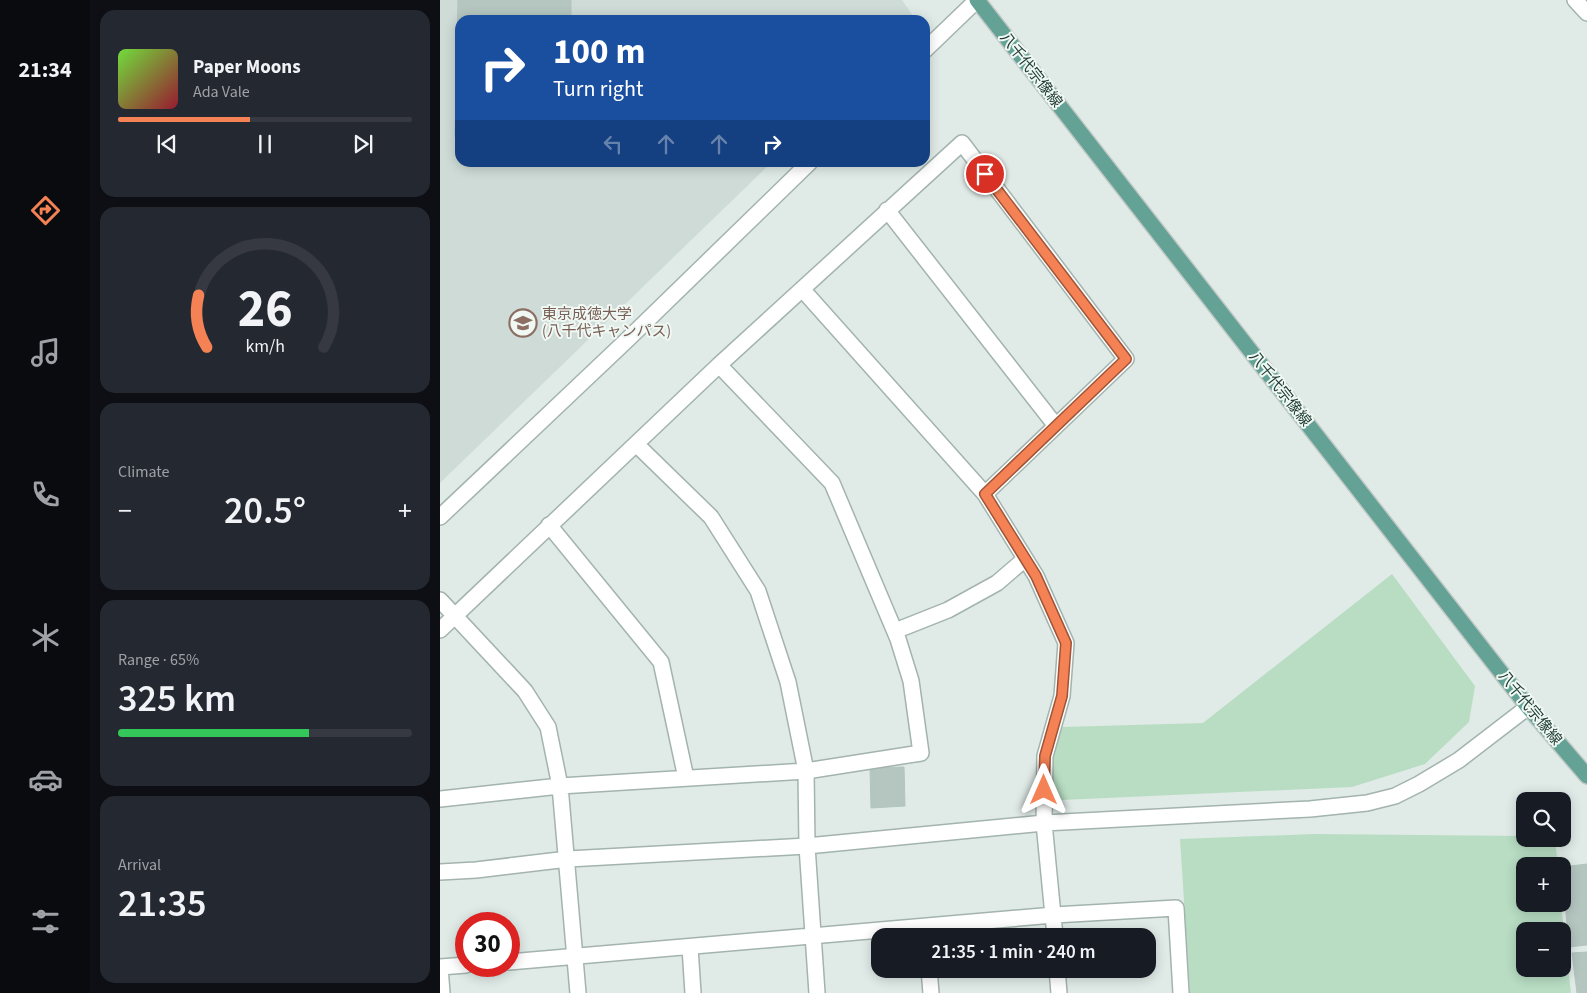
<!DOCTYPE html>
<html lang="en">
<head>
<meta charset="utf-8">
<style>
	body { margin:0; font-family:"Source Sans 3","Noto Sans JP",sans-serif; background:#242831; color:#f1f3f6; height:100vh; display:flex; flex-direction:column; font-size:19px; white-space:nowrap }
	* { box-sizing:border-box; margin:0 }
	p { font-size:16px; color:#9ea1a6 }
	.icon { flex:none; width:28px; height:28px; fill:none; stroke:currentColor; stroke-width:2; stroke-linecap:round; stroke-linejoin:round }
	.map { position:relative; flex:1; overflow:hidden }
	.details { display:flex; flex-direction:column; gap:10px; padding:10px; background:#0d0f14; width:350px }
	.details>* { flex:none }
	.top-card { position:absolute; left:15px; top:15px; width:475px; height:152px; border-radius:15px; box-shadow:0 2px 12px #0003; background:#1a4fa0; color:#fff; overflow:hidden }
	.controls { position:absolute; left:1076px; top:792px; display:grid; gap:10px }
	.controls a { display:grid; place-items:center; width:55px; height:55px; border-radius:10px; background:#171b24; box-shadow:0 2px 12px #0003; font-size:25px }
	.speed { position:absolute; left:15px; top:912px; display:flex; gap:10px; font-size:25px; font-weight:700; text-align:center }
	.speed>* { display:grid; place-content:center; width:65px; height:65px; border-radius:50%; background:#171b24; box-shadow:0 2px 12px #0003; line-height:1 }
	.speed .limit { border:8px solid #d22; background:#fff; color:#111 }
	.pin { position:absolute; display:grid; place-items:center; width:42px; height:42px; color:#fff; margin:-21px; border:2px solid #fff; border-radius:50%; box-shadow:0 1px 5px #0007 }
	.me { position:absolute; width:55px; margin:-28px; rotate:0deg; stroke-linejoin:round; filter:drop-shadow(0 0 4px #0008) }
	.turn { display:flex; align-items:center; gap:18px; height:105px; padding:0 15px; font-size:22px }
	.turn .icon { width:65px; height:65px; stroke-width:2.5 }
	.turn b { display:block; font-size:35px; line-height:42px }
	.lanes { display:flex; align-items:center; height:48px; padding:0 15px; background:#0003; justify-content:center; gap:25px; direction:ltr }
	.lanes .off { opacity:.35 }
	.big { font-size:38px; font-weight:600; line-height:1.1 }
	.details .card { flex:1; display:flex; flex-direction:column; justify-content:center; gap:8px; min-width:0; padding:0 18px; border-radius:15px; background:#242831 }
	.details .dial { align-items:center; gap:0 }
	.dial svg { height:130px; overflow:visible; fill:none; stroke:#363941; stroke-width:7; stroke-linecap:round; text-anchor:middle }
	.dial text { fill:#f1f3f6; stroke:none }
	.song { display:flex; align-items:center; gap:15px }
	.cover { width:60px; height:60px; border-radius:8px; background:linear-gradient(135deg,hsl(100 70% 55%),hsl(350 70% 35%)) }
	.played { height:5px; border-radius:2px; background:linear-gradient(90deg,#f48255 45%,#363941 45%) }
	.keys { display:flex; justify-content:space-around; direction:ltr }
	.heat { display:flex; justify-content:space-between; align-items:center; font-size:28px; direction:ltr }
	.charge { height:8px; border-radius:4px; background:linear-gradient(90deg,#34c759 65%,#363941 0) }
	.trip { position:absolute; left:431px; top:928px; width:285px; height:50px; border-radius:15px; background:#171b24; box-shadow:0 2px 12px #0003; font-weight:600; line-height:50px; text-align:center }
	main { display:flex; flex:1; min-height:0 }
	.tabs { display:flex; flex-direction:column; width:90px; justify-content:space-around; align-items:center; background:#090b0e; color:#9ea1a6 }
	.tabs .icon { width:35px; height:35px }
	.tabs .active { color:#f48255 }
	.tabs b { font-size:22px; color:#f1f3f6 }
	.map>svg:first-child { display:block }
	.built { fill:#cedbd6 }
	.green { fill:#b8ddc3; fill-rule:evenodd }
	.building { fill:#b5c6c0; stroke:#b2c5be }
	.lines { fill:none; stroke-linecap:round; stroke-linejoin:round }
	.minor-casing { stroke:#a3b3ae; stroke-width:18 }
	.major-casing { stroke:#c1c8c6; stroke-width:18 }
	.minor { stroke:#fff; stroke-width:15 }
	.major { stroke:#63a294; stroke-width:15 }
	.route-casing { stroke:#9f5437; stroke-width:12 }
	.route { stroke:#f48255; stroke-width:9 }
	.labels { text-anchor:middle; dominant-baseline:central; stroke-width:4; stroke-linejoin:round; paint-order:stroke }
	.street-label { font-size:15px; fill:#203c35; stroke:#f0f8f4 }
	.education-label { font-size:15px; fill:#785e54; stroke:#f0f8f4; text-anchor:start }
</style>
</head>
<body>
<main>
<nav class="tabs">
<b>21:34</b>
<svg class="icon active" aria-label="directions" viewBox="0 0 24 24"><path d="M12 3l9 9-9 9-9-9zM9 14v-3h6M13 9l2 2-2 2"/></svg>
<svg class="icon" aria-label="music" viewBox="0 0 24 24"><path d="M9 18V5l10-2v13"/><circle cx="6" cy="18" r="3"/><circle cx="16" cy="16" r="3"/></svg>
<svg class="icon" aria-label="phone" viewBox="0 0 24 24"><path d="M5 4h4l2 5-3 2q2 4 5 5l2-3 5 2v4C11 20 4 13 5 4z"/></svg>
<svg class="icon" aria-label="climate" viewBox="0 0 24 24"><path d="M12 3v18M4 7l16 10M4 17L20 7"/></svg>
<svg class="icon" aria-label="car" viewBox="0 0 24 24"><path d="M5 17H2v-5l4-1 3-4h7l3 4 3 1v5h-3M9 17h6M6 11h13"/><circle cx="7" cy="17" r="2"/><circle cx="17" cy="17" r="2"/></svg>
<svg class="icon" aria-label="filters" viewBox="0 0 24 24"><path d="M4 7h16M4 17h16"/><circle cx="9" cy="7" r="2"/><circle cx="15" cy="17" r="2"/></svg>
</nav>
<section class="details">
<div class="card">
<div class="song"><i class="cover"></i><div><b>Paper Moons</b><p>Ada Vale</p></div></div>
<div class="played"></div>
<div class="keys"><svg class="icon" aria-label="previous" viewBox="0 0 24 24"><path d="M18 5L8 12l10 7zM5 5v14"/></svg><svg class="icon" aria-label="pause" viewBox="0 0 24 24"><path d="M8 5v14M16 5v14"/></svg><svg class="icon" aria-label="next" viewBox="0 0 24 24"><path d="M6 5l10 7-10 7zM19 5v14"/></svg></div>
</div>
<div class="card dial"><svg viewBox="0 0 100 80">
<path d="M14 69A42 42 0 1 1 86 69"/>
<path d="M14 69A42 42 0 0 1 9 37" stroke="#f48255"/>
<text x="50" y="56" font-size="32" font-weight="700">26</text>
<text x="50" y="72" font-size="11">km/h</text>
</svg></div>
<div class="card"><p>Climate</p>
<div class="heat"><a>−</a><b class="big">20.5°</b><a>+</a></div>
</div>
<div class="card"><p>Range · 65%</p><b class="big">325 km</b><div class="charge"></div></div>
<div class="card"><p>Arrival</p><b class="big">21:35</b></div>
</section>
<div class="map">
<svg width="1147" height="993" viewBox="0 0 1147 993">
	<rect width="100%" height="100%" fill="#e0ebe7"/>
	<!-- built -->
	<path class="built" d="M0 0H462L476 20H20V162L331 163 0 483Z"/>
	<!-- green -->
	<path class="green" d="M952 574 1035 686 1029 722 985 764 912 787 622 800 613 791V757L622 727 763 723Z
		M874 834 1085 836V839H1115L1118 866H1085V904H1121L1131 993H750L740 839ZM1085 931H1122V969H1085Z"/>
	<!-- building -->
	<path class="building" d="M18 0H131V20H20V137H15Z
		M464 767 465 806 431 808 430 768Z
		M1147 864V945L1129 947 1122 867Z
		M1147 952V993H1137L1132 953Z"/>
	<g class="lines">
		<!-- minor casing -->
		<g class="minor-casing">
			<path id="minor" d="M1135 0 1147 13
				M485 50 537 0
				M447 210 616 426
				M362 289 545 494
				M279 365 522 143 686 359 545 494 596 576 626 643 622 696 605 756 604 823 615 936
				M196 444 271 517 318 591 348 682 366 771 367 846 377 993
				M0 517 187 340 370 162
				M109 525 221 662 246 778
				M0 600 85 691 108 727 120 786 138 993
				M0 630 279 365 392 483 458 639 471 681 481 753 366 771 120 786 0 799
				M455 631 508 610 557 583 585 559
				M0 872 36 870 128 859 367 846 604 823 870 809 927 803 955 796 979 784 1019 760 1088 707
				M250 947 253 993
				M69 962 614 915 736 908 741 993
				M0 967 26 965
				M0 967 2 993
				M489 969 491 993
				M617 969 619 993"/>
		</g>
		<!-- major casing -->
		<g class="major-casing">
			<path id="major" d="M537 0 1088 707 1147 776"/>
		</g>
		<!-- minor -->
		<use href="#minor" class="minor"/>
		<!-- major -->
		<use href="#major" class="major"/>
	</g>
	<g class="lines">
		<!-- route casing -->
		<g class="route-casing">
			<path id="route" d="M545 174 686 359 545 494 596 576 626 643 622 696 605 756 604 790"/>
		</g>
		<!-- route -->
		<use href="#route" class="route"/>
	</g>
	<!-- icons -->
	<defs>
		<g id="university-ring" transform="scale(1.4375)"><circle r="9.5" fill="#f0f8f4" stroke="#8d6e63" stroke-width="1.5"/><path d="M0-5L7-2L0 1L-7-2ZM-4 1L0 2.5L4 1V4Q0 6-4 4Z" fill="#8d6e63"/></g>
	</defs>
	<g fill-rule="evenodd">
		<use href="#university-ring" x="83" y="323"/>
	</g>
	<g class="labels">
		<!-- street labels -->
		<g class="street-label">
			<text transform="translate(591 70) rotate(52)">八千代宗像線</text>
			<text transform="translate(840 389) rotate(52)">八千代宗像線</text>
			<text transform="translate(1090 708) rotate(51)">八千代宗像線</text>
		</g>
		<!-- education labels -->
		<g class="education-label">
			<text x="102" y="314">東京成徳大学<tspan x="102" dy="17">(八千代キャンパス)</tspan></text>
		</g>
	</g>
</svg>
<div class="controls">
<a><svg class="icon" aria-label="search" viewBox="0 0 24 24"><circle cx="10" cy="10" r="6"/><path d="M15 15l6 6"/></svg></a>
<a>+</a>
<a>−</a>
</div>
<div class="speed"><div class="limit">30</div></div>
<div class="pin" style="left:545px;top:174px;background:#d93025"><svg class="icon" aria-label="arrive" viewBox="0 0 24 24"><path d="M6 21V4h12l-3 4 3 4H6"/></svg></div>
<svg class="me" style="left:604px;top:790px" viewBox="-20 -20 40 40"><path d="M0-17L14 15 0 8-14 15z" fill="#f48255" stroke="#fff" stroke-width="4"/></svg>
<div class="trip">21:35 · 1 min · 240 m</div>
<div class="top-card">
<div class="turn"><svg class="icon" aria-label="right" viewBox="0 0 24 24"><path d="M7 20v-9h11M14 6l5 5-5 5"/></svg><div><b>100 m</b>Turn right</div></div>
<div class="lanes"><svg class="icon off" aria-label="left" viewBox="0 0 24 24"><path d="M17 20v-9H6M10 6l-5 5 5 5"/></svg><svg class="icon off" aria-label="ahead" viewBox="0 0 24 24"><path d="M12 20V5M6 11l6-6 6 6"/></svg><svg class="icon off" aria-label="ahead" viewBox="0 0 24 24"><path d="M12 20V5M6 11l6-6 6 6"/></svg><svg class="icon" aria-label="right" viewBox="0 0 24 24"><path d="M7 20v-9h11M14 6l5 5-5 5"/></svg></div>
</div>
</div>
</main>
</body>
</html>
